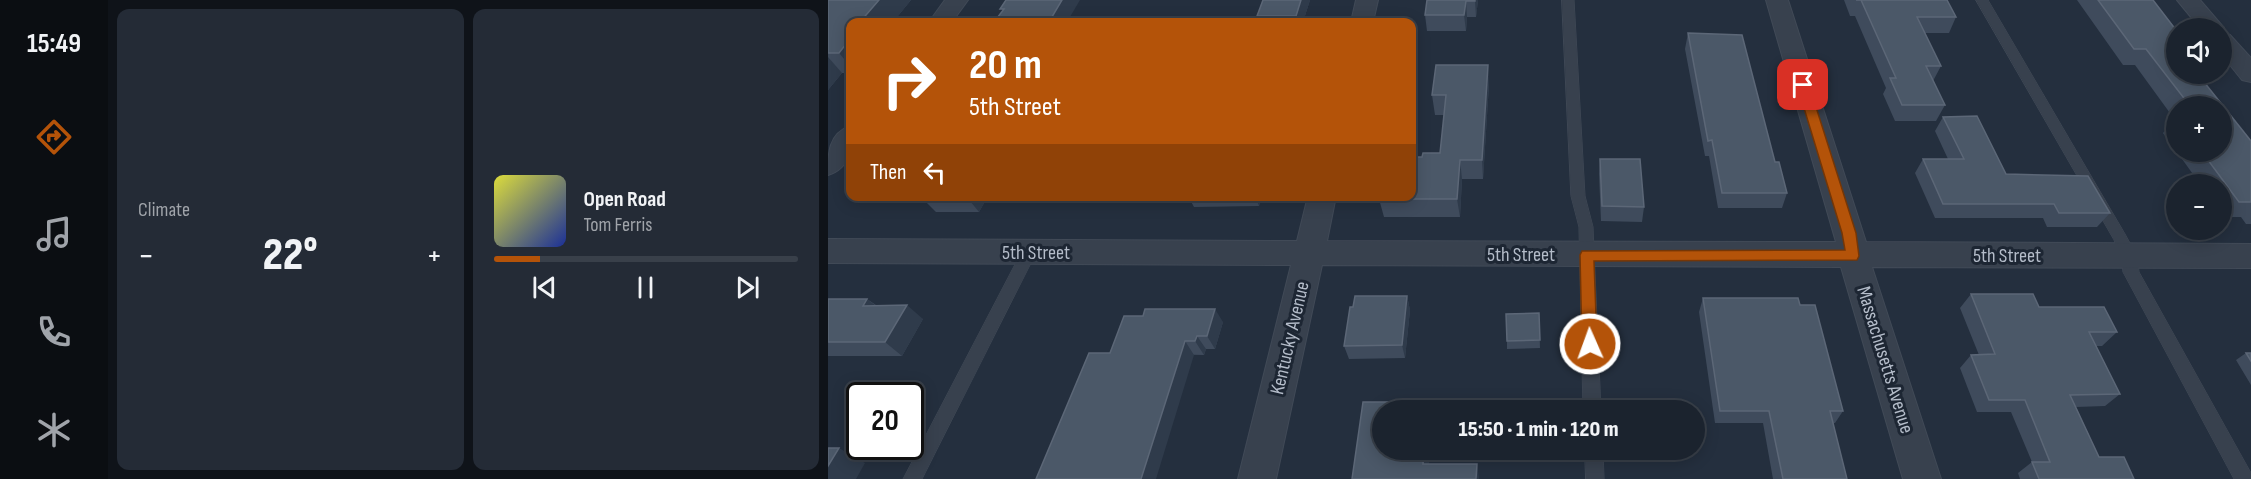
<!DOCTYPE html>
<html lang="en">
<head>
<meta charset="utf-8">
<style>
	body { margin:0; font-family:"Sofia Sans Condensed",sans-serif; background:#242b36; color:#f1f3f6; height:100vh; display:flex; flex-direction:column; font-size:22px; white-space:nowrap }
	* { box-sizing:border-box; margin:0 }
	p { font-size:20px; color:#a0a4aa }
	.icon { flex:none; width:33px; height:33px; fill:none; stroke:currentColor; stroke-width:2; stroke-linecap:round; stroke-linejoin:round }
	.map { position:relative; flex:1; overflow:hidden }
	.panel { display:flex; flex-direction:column; gap:9px; padding:9px; background:#0f1319; width:720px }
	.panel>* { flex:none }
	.top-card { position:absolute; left:18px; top:18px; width:570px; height:183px; border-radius:12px; box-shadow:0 3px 15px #0003,0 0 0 2px #39404a; background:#b45309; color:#fff; overflow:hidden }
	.controls { position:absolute; left:1338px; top:18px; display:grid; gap:12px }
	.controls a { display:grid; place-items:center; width:66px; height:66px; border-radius:50%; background:#1b232e; box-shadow:0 3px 15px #0003,0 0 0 2px #39404a; font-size:30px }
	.speed { position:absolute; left:18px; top:382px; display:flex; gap:12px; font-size:30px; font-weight:700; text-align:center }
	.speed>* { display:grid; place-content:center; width:78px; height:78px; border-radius:50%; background:#1b232e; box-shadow:0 3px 15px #0003,0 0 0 2px #39404a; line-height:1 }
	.speed .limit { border:3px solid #111; border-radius:9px; background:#fff; color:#111 }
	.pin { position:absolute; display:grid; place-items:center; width:51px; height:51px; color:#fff; margin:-26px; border-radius:12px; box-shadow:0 3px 9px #0006 }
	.me { position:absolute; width:66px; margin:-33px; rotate:358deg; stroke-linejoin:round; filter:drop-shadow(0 0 4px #0008) }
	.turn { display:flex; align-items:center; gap:21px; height:126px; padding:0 24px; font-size:27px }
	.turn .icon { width:78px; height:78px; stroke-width:2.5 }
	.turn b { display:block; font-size:42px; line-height:51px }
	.then { display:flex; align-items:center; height:57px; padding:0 24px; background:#0003; gap:12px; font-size:22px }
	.big { font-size:45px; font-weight:800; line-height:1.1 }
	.panel .tile { flex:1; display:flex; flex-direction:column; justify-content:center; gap:9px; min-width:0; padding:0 21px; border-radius:12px; background:#242b36 }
	.song { display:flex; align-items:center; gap:18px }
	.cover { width:72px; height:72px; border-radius:9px; background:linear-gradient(135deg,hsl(60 70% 55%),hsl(230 70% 35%)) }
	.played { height:6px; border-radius:3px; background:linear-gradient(90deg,#b45309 15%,#39404a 15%) }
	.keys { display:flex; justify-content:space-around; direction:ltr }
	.heat { display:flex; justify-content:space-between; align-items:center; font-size:33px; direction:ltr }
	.panel .tiles { flex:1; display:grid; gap:9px; grid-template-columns:repeat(2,1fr) }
	.trip { position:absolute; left:544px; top:400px; width:333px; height:60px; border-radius:30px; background:#1b232e; box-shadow:0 3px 15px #0003,0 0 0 2px #39404a; font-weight:800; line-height:60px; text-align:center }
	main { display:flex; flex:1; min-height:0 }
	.dock { display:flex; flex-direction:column; width:108px; justify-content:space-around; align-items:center; background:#0b0e12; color:#a0a4aa }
	.dock .icon { width:42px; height:42px }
	.dock .current { color:#b45309 }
	.dock b { font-size:27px; color:#f1f3f6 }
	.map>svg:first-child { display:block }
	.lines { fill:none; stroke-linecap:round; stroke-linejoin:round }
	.lane-casing { stroke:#414a57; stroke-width:1 }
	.street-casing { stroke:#414a57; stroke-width:2 }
	.lane { fill:#38414e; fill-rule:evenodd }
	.street { fill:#38414e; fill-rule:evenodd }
	.wall { fill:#3f4b5c }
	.shaded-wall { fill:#2f3b4b }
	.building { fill:#4b5868; stroke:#5c6777; stroke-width:1.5 }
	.route { fill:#b45309; stroke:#753606; stroke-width:1.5 }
	.labels { text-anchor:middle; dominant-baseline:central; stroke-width:6; stroke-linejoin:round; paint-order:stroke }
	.street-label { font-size:20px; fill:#b4bcc9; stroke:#1d2633 }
</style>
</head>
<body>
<main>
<nav class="dock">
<b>15:49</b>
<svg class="icon current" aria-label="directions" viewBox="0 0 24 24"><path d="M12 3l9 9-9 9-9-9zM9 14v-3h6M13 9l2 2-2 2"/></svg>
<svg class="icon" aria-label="music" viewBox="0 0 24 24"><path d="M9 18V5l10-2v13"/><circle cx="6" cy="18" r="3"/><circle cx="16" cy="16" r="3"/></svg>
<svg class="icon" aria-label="phone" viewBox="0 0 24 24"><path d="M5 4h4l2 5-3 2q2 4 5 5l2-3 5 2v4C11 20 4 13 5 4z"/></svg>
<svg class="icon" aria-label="climate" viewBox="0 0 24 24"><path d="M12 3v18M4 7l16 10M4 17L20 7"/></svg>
</nav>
<section class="panel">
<div class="tiles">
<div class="tile"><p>Climate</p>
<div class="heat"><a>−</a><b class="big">22°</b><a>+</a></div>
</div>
<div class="tile">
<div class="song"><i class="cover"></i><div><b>Open Road</b><p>Tom Ferris</p></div></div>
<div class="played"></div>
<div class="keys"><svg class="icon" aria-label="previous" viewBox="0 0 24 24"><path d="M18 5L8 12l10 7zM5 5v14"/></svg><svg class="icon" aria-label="pause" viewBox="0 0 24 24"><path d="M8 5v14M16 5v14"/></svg><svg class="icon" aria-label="next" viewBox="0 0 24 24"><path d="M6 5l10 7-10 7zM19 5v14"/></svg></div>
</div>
</div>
</section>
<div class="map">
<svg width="1423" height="479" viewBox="0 0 1423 479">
	<rect width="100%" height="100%" fill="#242f3e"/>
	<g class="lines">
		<!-- lane casing -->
		<g class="lane-casing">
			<path id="lane" d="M734 0H746L757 196 765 227 773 411H755L751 227 743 196Z
				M1148 0H1160L1297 234 1309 256 1311 272 1423 473V479H1406L1295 272 1293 256 1286 240Z
				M200 247 205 249 208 253 94 479H75L195 249Z
				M757 450H775L776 479H758Z"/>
		</g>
		<!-- street casing -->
		<g class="street-casing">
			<path id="street" d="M117 0H140L124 22H101Z
				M528 0H550L545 22H523Z
				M938 0H960L1038 242 1423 244V268L1044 267 1113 479H1075L1013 267 494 265 448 479H410L463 265 0 263V239L469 241 480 196H508L499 241 1008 242Z
				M1349 0H1372L1396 28 1394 32V28H1372Z
				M1394 32 1402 35 1423 58V82L1414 80 1394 55Z
				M22 126C24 147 23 168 0 175 0 154 0 134 22 126Z"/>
		</g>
		<!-- lane -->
		<use href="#lane" class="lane"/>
		<!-- street -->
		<use href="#street" class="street"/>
	</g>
	<!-- wall -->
	<path class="wall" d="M0 0H83L65 22H22V73H14L0 90Z
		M482 0 475 22H432L429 16Z
		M599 0H650L648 17H639L638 31H599L597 15Z
		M1016 0H1119L1128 17 1121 33H1097L1113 66 1105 81 1117 105 1108 121H1067L1055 94 1058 88 1027 16H1022Z
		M1249 0H1325L1386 77 1378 85 1423 141V224H1418L1413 217H1395L1394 214V184H1372L1349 152H1394V106H1348V151L1335 133 1347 120 1307 65H1295Z
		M860 33 947 162 959 193 954 208H890L881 156H877L857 49Z
		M661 84 655 179H634L632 217H556L551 199 612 153 616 115H607L604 95Z
		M1115 117 1178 174 1282 213 1269 227H1219L1215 218H1107L1087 173 1095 159H1120L1107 131Z
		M772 159 816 207 814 222 773 221 771 174Z
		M64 196H160L151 212H108L98 202H69Z
		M360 196H434L431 206 366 207Z
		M1143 294 1211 307 1289 332 1274 346H1268L1292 394 1277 406 1248 407 1271 457 1306 479H1192L1190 473 1204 462 1183 412H1149L1132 368 1143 355H1151L1132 308Z
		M579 296 582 310 577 358 521 359 516 346 525 307Z
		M875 298 972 305 1015 411 1007 423H1005L1019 479H945L935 423H887L871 312Z
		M0 299H39L48 305 95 319 74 356H0Z
		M711 313 712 348 679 349V341Z
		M395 322 387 349H378L376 355 282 353Z
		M1418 353H1423V385L1408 360Z"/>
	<!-- shaded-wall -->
	<path class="shaded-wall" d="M51 0H83L65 22H32Z
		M234 0H252L239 22H221Z
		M473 0H482L475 22H470L468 16Z
		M647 0H650L648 17 647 1Z
		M638 1 639 17 638 31 636 15Z
		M22 39V66L11 53Z
		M0 57 14 73 0 90Z
		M660 65 661 84 655 179 654 160Z
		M632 160 634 179 632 217 629 199Z
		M138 196H160L151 212Z
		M427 196H434L431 206Z
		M579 296 582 310 577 358 574 345Z
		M39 299 56 312 35 306Z
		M79 305 95 319 74 356 57 342Z
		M387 309 395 322 387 349 379 336Z
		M369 336 378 349 376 355 367 341Z
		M357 341 366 355 328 479H313Z
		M11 448 37 463 28 479H0V466Z
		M596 450H602L600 478 595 464Z
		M649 464 651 479H648Z"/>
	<!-- building -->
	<path class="building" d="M0 0H51L32 22H22V39L11 53H0Z
		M178 0H234L221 22H166L176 9H172Z
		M435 0H473L468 16H429Z
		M599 0H647V1H638L636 15H597Z
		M1028 0H1119L1128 17H1089L1113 66H1098L1117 105H1074L1062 78H1068L1033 0Z
		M1270 0H1325L1348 30V74H1383L1386 77H1372L1423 141V202H1411L1374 152H1394V106H1362L1318 49H1306Z
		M860 33 914 35 947 162H951L959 193H894L884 140 880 141Z
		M608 65H660L654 160H632L629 199H551L552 196H584V157H594L595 153H612L618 95H604Z
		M1149 116 1178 174 1260 176 1282 213H1231L1226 204H1115L1095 159H1136L1115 117Z
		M772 159H812L816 207 774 206Z
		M1143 294H1205L1211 307H1276L1289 332H1261L1292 394 1242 395 1271 457H1296L1306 479H1211L1204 462H1222L1197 400H1161L1143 355 1167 354Z
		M527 296H579L574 345 516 346 522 307H525Z
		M875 298H970L972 305H987L1015 411H1002L1019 479H955L941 411H892Z
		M0 299H39L35 306 79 305 57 342H0Z
		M317 309H387L379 336H369L367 341H357L313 479H208L261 353H282L296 316H315Z
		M711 313 712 340 679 341 678 314Z
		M1418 353H1423V361Z
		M535 402H601L600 411H555V450H596L595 464H649L648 479H524Z
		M0 448H11L0 466Z"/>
	<!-- route -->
	<path class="route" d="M975 81 981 85 1028 233 1031 256 1029 260 766 261 769 344 767 349 762 351 757 349 754 344 752 255 754 251 1017 250 1014 233 969 85Z"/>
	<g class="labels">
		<!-- street labels -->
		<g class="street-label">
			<text x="208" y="253">5th Street</text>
			<text x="693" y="255">5th Street</text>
			<text x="1179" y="256">5th Street</text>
			<text transform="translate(462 338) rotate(-77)">Kentucky Avenue</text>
			<text transform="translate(1057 360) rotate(73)">Massachusetts Avenue</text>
		</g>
	</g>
</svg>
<div class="controls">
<a><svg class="icon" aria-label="sound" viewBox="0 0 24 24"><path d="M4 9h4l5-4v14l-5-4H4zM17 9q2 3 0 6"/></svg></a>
<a>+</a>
<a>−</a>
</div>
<div class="speed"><div class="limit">20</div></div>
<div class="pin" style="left:975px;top:85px;background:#d93025"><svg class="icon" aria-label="arrive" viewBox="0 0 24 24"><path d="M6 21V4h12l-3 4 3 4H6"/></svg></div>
<svg class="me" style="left:762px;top:344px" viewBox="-20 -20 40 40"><circle r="17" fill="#b45309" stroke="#fff" stroke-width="3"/><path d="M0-11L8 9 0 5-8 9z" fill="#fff"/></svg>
<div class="trip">15:50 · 1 min · 120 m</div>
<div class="top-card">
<div class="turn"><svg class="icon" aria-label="right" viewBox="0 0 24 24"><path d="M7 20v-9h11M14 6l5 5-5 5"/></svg><div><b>20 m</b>5th Street</div></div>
<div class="then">Then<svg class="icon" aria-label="left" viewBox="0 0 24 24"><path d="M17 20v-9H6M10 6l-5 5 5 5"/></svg></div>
</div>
</div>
</main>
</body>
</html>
